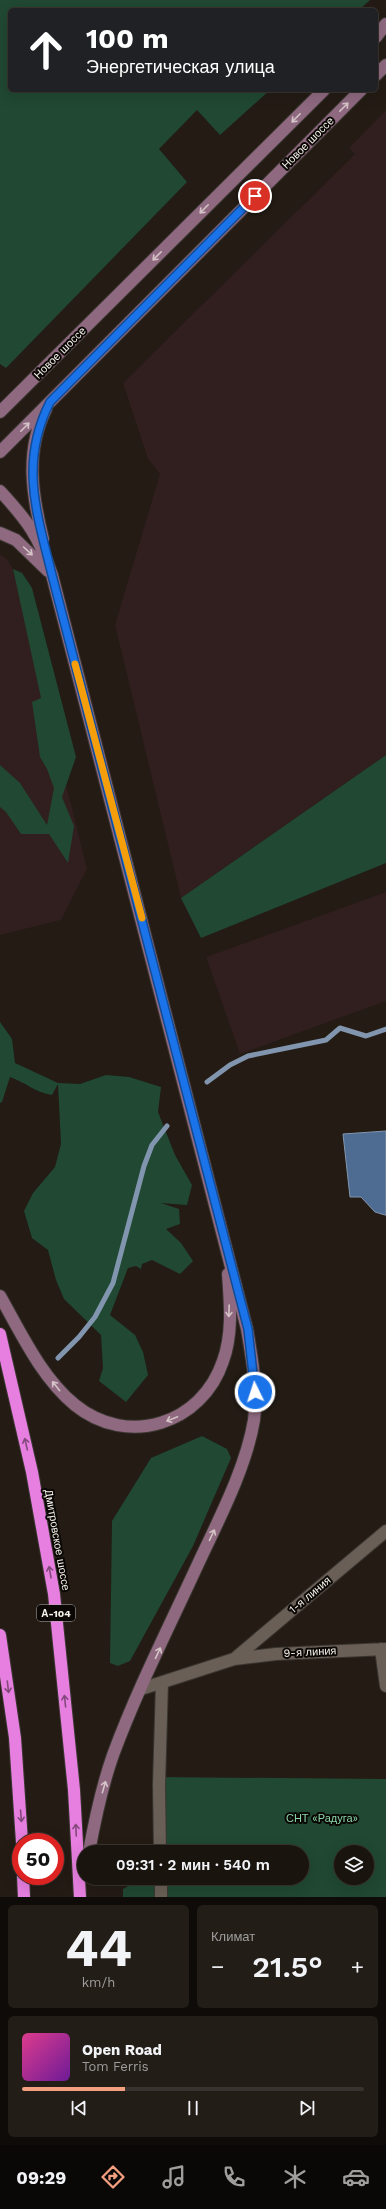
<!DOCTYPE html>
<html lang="ru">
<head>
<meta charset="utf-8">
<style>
	body { margin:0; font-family:"Work Sans",sans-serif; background:#231d18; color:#f1f3f6; height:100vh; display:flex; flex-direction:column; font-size:15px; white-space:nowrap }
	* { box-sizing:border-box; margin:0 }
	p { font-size:13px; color:#9f9e9e }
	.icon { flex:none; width:22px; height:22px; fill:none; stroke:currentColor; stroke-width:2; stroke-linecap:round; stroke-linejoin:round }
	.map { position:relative; height:1897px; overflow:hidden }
	.details { display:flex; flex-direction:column; gap:8px; padding:8px; background:#0e0b08; flex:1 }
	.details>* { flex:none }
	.top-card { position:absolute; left:8px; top:8px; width:370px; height:84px; border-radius:6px; box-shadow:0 4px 16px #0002,0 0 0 1px #38332f; background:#202124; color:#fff; overflow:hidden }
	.fabs { position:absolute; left:334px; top:1845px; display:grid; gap:8px }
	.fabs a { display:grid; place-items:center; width:40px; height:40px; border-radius:50%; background:#1a140f; box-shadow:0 4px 16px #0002,0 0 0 1px #38332f; font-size:20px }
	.speed { position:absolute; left:12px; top:1833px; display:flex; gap:8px; font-size:20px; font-weight:700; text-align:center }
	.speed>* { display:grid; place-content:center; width:52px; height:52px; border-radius:50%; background:#1a140f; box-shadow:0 4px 16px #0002,0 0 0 1px #38332f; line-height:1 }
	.speed .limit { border:6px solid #d22; background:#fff; color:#111 }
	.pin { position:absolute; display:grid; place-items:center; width:34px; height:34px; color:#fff; margin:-17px; border:2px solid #fff; border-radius:50%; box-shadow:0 1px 4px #0007 }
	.me { position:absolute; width:44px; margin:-22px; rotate:356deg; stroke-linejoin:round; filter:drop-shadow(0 0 3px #0008) }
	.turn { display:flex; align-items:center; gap:14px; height:84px; padding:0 12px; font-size:18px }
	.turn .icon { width:52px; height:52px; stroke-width:2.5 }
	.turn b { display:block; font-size:28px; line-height:34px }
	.big { font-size:30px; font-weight:600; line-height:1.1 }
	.details .card { flex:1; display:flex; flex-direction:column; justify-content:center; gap:6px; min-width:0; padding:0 14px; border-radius:6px; background:#231d18 }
	.details .dial { align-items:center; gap:0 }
	.dial b { font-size:52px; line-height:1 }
	.song { display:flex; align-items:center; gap:12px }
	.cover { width:48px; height:48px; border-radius:6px; background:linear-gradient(135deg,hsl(330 70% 55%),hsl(280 70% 35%)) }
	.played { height:4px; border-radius:2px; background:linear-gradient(90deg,#f2a07f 30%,#38332f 30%) }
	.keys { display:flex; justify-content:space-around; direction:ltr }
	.heat { display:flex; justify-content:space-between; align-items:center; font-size:22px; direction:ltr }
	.details .tiles { flex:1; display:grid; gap:8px; grid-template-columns:1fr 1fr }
	.card:last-child { grid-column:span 2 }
	.trip { position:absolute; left:77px; top:1845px; width:232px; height:40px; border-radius:20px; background:#1a140f; box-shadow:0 4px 16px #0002,0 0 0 1px #38332f; font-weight:600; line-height:40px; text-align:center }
	.dock { display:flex; height:64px; justify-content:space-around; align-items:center; background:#0a0806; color:#9f9e9e }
	.dock .icon { width:28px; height:28px }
	.dock .current { color:#f2a07f }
	.dock b { font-size:18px; color:#f1f3f6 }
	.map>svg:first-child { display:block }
	.industrial { fill:#311e1e }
	.green { fill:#204832; fill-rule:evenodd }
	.water { fill:#4e6c92; stroke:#8195ae }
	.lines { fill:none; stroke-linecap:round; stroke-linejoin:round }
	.stream { stroke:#8195ae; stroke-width:5 }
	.street-casing { stroke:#3b3631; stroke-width:14 }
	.secondary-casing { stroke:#3b3631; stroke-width:14 }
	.highway-casing { stroke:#3b3631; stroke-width:14 }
	.street { stroke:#695f56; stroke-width:12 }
	.secondary { stroke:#8e697f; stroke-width:12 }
	.highway { stroke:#e67fdf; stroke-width:12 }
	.oneway { stroke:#d4c3c7 }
	.oneway2 { stroke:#83497c }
	.route-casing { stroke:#114b97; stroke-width:10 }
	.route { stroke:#1a73e8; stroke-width:7 }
	.slow { stroke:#f59e0b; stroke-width:7 }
	.labels { text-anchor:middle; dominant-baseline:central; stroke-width:4; stroke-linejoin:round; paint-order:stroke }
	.shield { fill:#0a0704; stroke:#b1ada8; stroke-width:1 }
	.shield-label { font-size:10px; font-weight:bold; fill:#f9f4ee }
	.street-label { font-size:11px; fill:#f9f4ee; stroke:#0a0704 }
	.park-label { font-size:11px; fill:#8ad7a9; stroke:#0a0704 }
</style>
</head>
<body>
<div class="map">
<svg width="386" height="1897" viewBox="0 0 386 1897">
	<rect width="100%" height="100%" fill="#231b14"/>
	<!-- industrial -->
	<path class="industrial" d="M386 110V755L181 898 115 625 160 474 148 459 123 383 355 154 349 148Z
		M0 554 7 559 13 569 87 869 61 920 0 935Z
		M386 892V1001L240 1054 206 957Z"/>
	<!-- green -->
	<path class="green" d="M0 0H370L359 10H10V90H270L220 135 197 110 159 149 187 182 6 368 0 364Z
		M13 569 22 573 32 588 76 757 62 797 74 826 68 863 49 834H21L6 812 0 807V765L20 783 47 825 54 788 47 769 40 757 32 702 41 698Z
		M386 755V863L201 938 181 898Z
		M0 1022 12 1039 15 1063 58 1083 80 1084 106 1075 129 1077 161 1087 158 1112 175 1155 192 1185 187 1205 161 1203 179 1209 180 1224 166 1229 181 1243 193 1261 180 1274 152 1260 142 1264 141 1269 136 1266 128 1268 110 1315 135 1335 143 1352 148 1375 126 1402 99 1381 103 1368 101 1335 64 1299 56 1280 48 1250 32 1238 24 1211 33 1193 55 1167 61 1144 58 1084 52 1095C36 1093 25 1082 10 1077L2 1102 0 1103Z
		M202 1436 227 1449 231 1458 193 1546 130 1661 118 1666 110 1663 112 1521 151 1458Z
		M154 1777 386 1779V1897H123V1889L142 1878H302V1852H153L156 1847ZM341 1852H367V1878H341Z"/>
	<!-- water -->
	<path class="water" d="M386 1131V1215H385L375 1212 361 1197H350L343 1134Z"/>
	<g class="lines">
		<!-- stream -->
		<path class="stream" d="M207 1082 230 1065 248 1056 326 1040 340 1028 366 1036 386 1029
			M58 1358 79 1337 95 1317 113 1283 144 1166 152 1145 167 1126"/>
		<!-- street casing -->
		<g class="street-casing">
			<path id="street" d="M381 1649 386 1686
				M234 1659 386 1531
				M141 1689 234 1659 276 1654 386 1649
				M160 1852 159 1785 162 1682
				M161 1878V1897"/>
		</g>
		<!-- secondary casing -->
		<g class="secondary-casing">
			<path id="secondary" d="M376 37 386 24
				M376 75 386 65
				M0 412 324 90
				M0 452 361 90
				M0 491C28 521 39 537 52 575L247 1329C252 1359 258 1390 254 1420 246 1468 219 1519 198 1564 169 1627 137 1690 113 1755 102 1786 95 1819 89 1852
				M0 533 16 540 48 571
				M43 539C32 495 25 451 46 409
				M0 1296C21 1333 41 1377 75 1405 128 1448 202 1424 223 1361 233 1334 230 1302 228 1274"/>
		</g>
		<!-- highway casing -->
		<g class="highway-casing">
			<path id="highway" d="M0 1334 32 1472 54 1594 74 1790 80 1897
				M0 1635 15 1738 22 1842
				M23 1876 24 1897"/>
		</g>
		<!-- street -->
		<use href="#street" class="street"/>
		<!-- secondary -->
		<use href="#secondary" class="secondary"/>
		<!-- highway -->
		<use href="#highway" class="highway"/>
	</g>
	<!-- one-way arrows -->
	<defs><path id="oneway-shaft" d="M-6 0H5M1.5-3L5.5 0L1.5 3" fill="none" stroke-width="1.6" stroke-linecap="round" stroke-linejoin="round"/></defs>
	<g class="oneway">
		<use href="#oneway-shaft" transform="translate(344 107) rotate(-45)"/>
		<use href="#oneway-shaft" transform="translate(296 118) rotate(135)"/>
		<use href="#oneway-shaft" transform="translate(204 209) rotate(135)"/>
		<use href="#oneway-shaft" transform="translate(157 256) rotate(135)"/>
		<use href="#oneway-shaft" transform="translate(25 427) rotate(-45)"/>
		<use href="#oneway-shaft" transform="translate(28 551) rotate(42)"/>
		<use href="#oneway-shaft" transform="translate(229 1311) rotate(92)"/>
		<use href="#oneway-shaft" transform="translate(56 1386) rotate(-129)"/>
		<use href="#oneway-shaft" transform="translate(172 1419) rotate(158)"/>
		<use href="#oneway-shaft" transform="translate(212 1535) rotate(-65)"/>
		<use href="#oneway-shaft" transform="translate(158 1653) rotate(-65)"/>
		<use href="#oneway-shaft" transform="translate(104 1787) rotate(-74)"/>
	</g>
	<g class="oneway2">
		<use href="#oneway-shaft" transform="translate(26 1444) rotate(-103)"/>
		<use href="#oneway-shaft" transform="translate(50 1572) rotate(-100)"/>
		<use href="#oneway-shaft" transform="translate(8 1687) rotate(83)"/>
		<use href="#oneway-shaft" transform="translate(65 1701) rotate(-96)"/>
		<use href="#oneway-shaft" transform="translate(21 1816) rotate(85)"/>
		<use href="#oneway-shaft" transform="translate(76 1830) rotate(-93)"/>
	</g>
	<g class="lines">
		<!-- route casing -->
		<g class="route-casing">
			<path id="route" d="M255 196 50 402C19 463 37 514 52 575L248 1329 255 1392"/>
		</g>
		<!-- route -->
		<use href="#route" class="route"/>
		<!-- slow -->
		<path class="slow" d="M75 664 142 918"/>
	</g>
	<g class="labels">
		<!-- shield labels -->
		<rect class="shield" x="37" y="1605" width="38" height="16" rx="3"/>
		<g class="shield-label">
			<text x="56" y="1613">А-104</text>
		</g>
		<!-- street labels -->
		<g class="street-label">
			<text transform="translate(308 143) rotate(-45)">Новое шоссе</text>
			<text transform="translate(60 353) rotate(-45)">Новое шоссе</text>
			<text transform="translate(57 1540) rotate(80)">Дмитровское шоссе</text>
			<text transform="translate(310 1595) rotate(-40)">1-я линия</text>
			<text transform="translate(310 1652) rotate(-3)">9-я линия</text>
		</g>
		<!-- park labels -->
		<g class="park-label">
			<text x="322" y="1818">СНТ «Радуга»</text>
		</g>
	</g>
</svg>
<div class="fabs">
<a><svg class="icon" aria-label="layers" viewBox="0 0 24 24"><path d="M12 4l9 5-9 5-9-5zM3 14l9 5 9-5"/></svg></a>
</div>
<div class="speed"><div class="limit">50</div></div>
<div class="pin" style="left:255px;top:196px;background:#d93025"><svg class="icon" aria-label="arrive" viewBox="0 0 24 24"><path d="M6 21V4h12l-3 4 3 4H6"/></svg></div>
<svg class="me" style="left:255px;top:1392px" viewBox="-20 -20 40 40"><circle r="17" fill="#1a73e8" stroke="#fff" stroke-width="3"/><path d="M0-11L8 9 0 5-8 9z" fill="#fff"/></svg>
<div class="trip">09:31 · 2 мин · 540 m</div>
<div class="top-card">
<div class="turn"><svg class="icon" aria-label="ahead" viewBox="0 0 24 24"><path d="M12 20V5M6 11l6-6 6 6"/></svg><div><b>100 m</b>Энергетическая улица</div></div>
</div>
</div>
<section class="details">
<div class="tiles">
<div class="card dial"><b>44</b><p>km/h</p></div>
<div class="card"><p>Климат</p>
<div class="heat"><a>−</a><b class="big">21.5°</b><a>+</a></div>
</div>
<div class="card">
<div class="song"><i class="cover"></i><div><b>Open Road</b><p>Tom Ferris</p></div></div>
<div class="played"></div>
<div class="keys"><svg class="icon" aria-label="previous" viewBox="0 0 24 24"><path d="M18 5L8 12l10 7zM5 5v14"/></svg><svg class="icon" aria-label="pause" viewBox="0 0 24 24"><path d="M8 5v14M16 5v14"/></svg><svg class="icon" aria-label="next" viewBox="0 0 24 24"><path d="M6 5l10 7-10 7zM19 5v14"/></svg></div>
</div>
</div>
</section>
<nav class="dock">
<b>09:29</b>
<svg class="icon current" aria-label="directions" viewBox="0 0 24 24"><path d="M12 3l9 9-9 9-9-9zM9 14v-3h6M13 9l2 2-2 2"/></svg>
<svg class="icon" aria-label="music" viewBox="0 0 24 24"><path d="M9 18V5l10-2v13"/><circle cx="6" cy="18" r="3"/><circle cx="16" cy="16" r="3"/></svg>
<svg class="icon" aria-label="phone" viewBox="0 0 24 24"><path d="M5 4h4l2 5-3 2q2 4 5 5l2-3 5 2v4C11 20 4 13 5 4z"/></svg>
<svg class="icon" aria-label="climate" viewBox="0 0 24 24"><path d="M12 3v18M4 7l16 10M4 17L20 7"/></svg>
<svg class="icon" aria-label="car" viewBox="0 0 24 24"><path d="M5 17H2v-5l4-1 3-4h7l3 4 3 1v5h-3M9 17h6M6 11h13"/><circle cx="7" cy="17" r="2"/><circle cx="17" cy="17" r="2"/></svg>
</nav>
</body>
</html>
